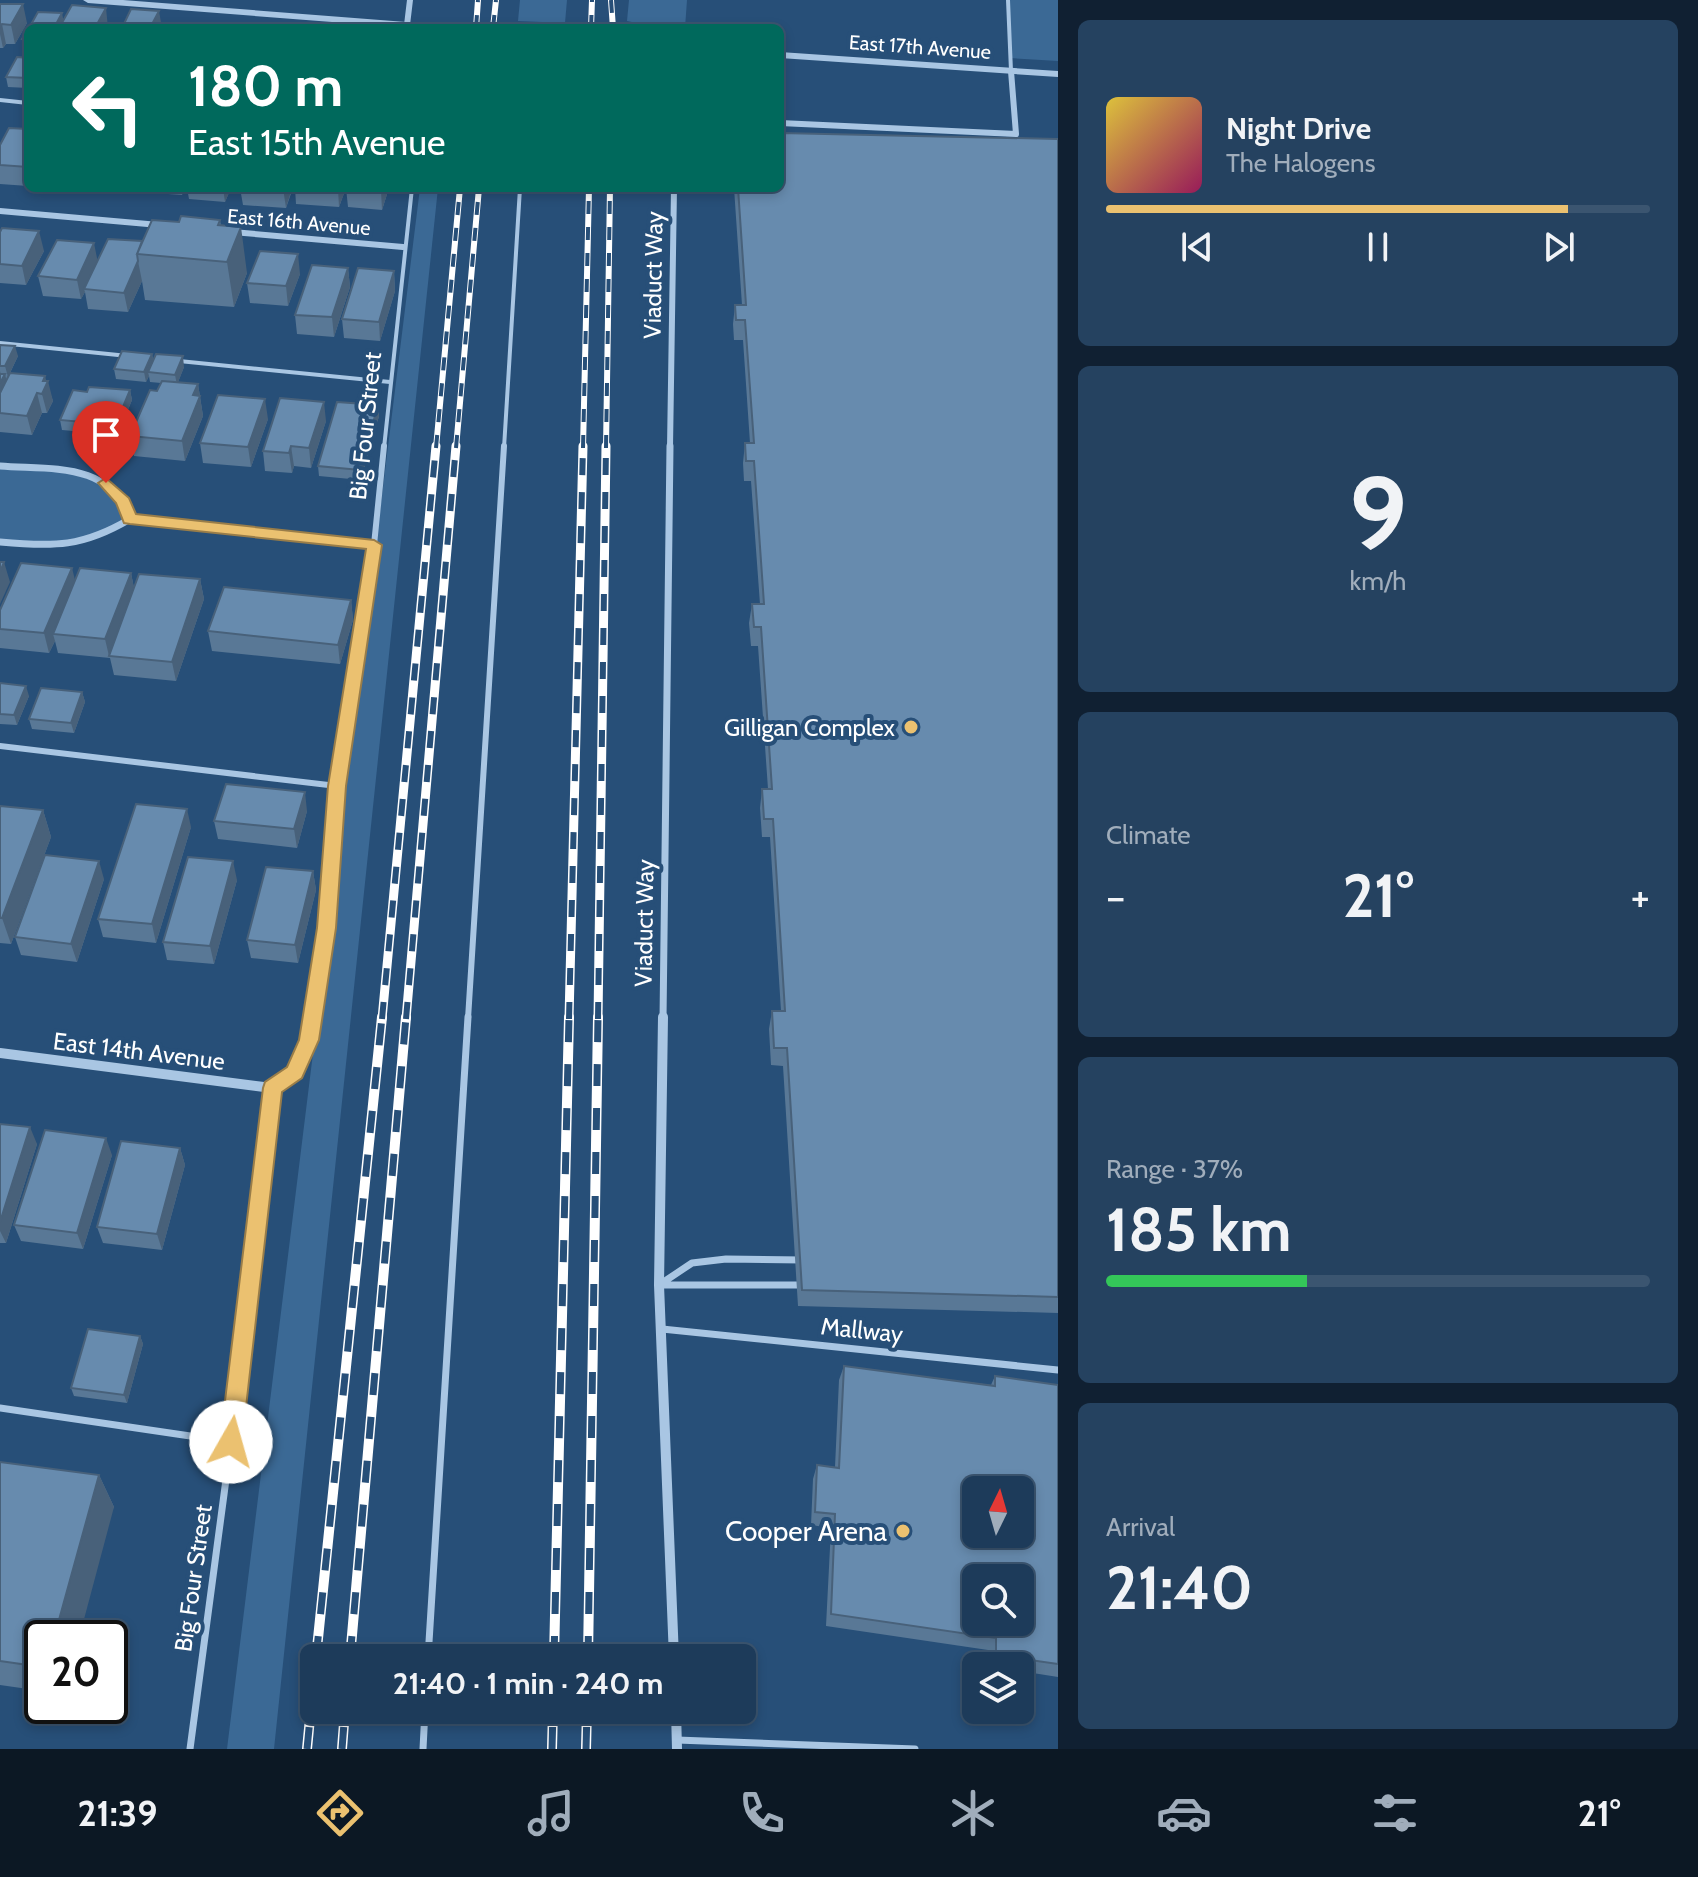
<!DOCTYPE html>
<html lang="en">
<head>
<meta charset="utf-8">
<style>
	body { margin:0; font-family:Cabin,sans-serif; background:#254260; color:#f1f3f6; height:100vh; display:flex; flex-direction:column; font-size:30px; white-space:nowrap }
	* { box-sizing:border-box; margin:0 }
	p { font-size:26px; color:#a0adbb }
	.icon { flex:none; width:44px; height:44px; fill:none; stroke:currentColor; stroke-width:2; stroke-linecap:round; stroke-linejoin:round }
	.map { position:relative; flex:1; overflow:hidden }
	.sheet { display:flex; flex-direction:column; gap:20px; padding:20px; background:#102032; width:640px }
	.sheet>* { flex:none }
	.banner { position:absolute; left:24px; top:24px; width:760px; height:168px; border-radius:12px; box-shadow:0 4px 12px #0003,0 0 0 2px #3b5570; background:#00695c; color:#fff; overflow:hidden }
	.needle { width:52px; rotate:5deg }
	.buttons { position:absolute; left:962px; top:1476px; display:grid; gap:16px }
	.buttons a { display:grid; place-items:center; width:72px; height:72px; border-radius:12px; background:#1d3b5a; box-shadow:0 4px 12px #0003,0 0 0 2px #3b5570; font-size:40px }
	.speed { position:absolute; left:24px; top:1620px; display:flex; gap:16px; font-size:40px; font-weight:700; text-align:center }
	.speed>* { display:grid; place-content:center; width:104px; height:104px; border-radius:50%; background:#1d3b5a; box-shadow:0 4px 12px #0003,0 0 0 2px #3b5570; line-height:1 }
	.speed .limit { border:4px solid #111; border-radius:12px; background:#fff; color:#111 }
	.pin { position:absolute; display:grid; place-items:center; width:68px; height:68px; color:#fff; margin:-82px -34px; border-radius:50% 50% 50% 0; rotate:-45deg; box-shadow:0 0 8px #0007 }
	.pin .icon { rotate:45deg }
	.me { position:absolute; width:88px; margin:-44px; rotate:7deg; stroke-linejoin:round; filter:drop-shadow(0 0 6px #0008) }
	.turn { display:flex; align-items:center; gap:28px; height:168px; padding:0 32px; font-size:36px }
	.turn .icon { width:104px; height:104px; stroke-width:2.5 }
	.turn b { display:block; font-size:56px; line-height:68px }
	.big { font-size:60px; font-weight:700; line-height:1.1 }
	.sheet .card { flex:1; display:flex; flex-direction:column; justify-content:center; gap:12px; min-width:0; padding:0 28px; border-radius:12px; background:#254260 }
	.sheet .dial { align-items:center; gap:0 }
	.dial b { font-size:104px; line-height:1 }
	.song { display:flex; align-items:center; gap:24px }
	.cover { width:96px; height:96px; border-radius:12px; background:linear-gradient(135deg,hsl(50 70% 55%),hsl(330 70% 35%)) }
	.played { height:8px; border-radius:4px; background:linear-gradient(90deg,#ebc170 85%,#3b5570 85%) }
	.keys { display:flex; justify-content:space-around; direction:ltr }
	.heat { display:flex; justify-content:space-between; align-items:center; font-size:44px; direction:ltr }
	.charge { height:12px; border-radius:6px; background:linear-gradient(90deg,#34c759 37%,#3b5570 0) }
	.trip { position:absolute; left:300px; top:1644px; width:456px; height:80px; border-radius:12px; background:#1d3b5a; box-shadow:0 4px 12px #0003,0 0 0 2px #3b5570; font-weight:700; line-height:80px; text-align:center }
	.dock { display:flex; height:128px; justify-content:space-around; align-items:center; background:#0c1824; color:#a0adbb }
	.dock .icon { width:56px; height:56px }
	.dock .selected { color:#ebc170 }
	.dock b { font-size:36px; color:#f1f3f6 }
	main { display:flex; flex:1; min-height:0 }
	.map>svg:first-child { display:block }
	.green { fill:#3b6995 }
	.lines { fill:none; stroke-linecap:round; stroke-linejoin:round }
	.service-far2 { stroke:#a9c6e3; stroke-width:4 }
	.service-far1 { stroke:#a9c6e3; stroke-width:6 }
	.service { stroke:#a9c6e3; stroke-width:7 }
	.minor-far2 { stroke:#a9c6e3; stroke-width:6 }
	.minor-far1 { stroke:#a9c6e3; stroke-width:7 }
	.minor { stroke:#a9c6e3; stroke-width:10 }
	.tertiary { fill:#a9c6e3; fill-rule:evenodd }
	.rail-far2-casing { stroke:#fff; stroke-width:6 }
	.rail-far1-casing { stroke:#fff; stroke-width:9 }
	.rail-casing { stroke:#fff; stroke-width:10 }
	.rail-far2 { stroke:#274f78; stroke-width:4; stroke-dasharray:13; stroke-linecap:butt }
	.rail-far1 { stroke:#274f78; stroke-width:6; stroke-dasharray:17; stroke-linecap:butt }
	.rail { stroke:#274f78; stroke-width:7; stroke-dasharray:22; stroke-linecap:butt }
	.wall { fill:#597896 }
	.shaded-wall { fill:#48617a }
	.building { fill:#678bae; stroke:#48617a; stroke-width:2; fill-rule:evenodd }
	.route { fill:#ebc170; stroke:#997d49; stroke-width:2 }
	.poi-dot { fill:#ebc170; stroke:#274f78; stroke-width:3 }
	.labels { text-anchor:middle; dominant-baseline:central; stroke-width:8; stroke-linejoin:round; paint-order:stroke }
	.far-street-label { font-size:20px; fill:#fff; stroke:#274f78 }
	.street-label { font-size:24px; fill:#fff; stroke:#274f78 }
	.poi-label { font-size:24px; fill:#fff; stroke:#274f78; text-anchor:end }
	.near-poi-label { font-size:28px; fill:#fff; stroke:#274f78; text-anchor:end }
</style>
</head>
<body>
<main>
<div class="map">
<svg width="1058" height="1749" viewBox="0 0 1058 1749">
	<rect width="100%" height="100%" fill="#274f78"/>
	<!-- green -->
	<path class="green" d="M520 0H567L565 23 518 21Z
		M629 0H687L685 28H661L627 21Z
		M1008 0H1058V61L1010 58Z
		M420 188H438L274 1749H227Z
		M0 466 68 473 110 485 130 519C78 552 59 548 0 542Z"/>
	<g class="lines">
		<!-- service-far2 -->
		<path class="service-far2" d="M1008 0 1011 71
			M0 100 28 103
			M0 343 128 356
			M179 361 390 382
			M384 448 412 188
			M504 448 520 188"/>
		<!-- service-far1 -->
		<path class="service-far1" d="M0 746 337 786
			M310 1019 326 928 337 786 374 545 384 446
			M468 1019 504 446"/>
		<!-- service -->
		<path class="service" d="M659 1285 692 1263 726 1259 803 1260
			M659 1285H803
			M662 1329 1058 1370
			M0 1408 231 1442
			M428 1658 468 1017
			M677 1740 915 1749
			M190 1749 231 1442 272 1088C306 1064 303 1057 310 1017
			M423 1749 425 1710"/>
		<!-- minor-far2 -->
		<path class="minor-far2" d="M407 25 410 0
			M780 123 1016 134 1011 71
			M0 211 159 225
			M232 232 403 247
			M670 448 674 188"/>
		<!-- minor-far1 -->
		<path class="minor-far1" d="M0 466C52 470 109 461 130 519
			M0 542C54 547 83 547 130 519L374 545
			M663 1019 670 446"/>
		<!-- minor -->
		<path class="minor" d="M663 1017 659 1285 674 1658
			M0 1053 272 1088
			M676 1710 677 1749"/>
		<!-- tertiary -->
		<path class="tertiary" d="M83 0H123L445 25 450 28H410L88 3Z
			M780 52 1058 71V77L780 58Z"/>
		<!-- rail-far2 casing -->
		<g class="rail-far2-casing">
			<path id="rail-far2" d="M611 0 613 28
				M476 28 478 0
				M493 28 496 0
				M591 28 592 0
				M436 448 460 188
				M456 448 479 188
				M583 448 589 188
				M606 448 610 188"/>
		</g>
		<!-- rail-far1 casing -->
		<g class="rail-far1-casing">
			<path id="rail-far1" d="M382 1019 436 446
				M406 1019 456 446
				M569 1019 583 446
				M598 1019 606 446"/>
		</g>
		<!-- rail casing -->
		<g class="rail-casing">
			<path id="rail" d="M316 1658 382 1017
				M350 1658 406 1017
				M554 1658 569 1017
				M588 1658 598 1017
				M307 1749 314 1677
				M342 1749 345 1710
				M552 1749 553 1710
				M586 1749 587 1710"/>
		</g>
		<!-- rail-far2 -->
		<use href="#rail-far2" class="rail-far2"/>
		<!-- rail-far1 -->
		<use href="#rail-far1" class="rail-far1"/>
		<!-- rail -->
		<use href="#rail" class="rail"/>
	</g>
	<!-- wall -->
	<path class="wall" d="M0 4 27 23 15 44H6L3 48H0Z
		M28 29V50L25 49 22 39Z
		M28 58V88L8 87 6 77Z
		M28 129V186L0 184V145Z
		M1058 139V1313L798 1306 783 1066 771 1065 769 1029 772 1011H781L770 837H762L760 808 762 789H768L758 646H751L749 623 752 604H760L751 481H744L743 463 745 443H750L743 340H734L733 324 735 305H742L734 188H780Z
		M54 188H81L80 190Z
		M90 188H132L130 194 90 191Z
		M140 188H185L182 195 140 192Z
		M187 188H231L225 202 189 199Z
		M240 188H293L286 208 243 205Z
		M295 188H346L339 207 296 204Z
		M346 188H389L382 210 348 207Z
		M220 220 221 226 247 273 234 307 145 300 142 281 128 312 88 309 85 292 81 299 43 296 38 276 98 260 142 241 179 222Z
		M0 232 44 251 26 285 0 283Z
		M348 268 350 287 334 337 297 334 295 315Z
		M394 271 395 291 380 341 344 338 342 319Z
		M300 274 288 306 250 303 247 283Z
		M0 345 18 356 10 373 46 381 53 401 47 413H42L32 435 0 432Z
		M152 354 153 360 184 367 178 382 198 384 203 416 185 461 134 456 130 436 161 383 150 382 149 376 146 382 116 379 114 369Z
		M130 390 132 400 120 429 109 428 106 434 62 430 60 420Z
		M378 405 379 416 361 480 319 476 318 466Z
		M268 419 251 467 203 463 200 443Z
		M326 421 311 468 294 466 292 473 265 471 263 451Z
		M131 573 134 588 200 579 204 599 176 681 114 675 110 658 58 653 55 641 49 653 0 648V610L75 581Z
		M351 600 353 620 340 664 212 651 208 631Z
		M0 683 29 696 17 725 0 724Z
		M82 692 85 702 74 733 32 729 29 719Z
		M0 806 43 810 51 837 11 944 0 943Z
		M307 811 297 848 218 839 214 821Z
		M191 827 156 943 103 937 98 919Z
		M313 871 316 890 298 963 251 958 247 940Z
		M104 879 77 962 21 955 15 937Z
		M237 880 214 964 167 960 163 942Z
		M0 1124 37 1144 6 1243H0Z
		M180 1148 185 1165 162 1250 103 1243 97 1227Z
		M112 1155 83 1249 21 1241 14 1225Z
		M140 1336 143 1344 127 1403 74 1396 71 1388Z
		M844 1366 991 1385 995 1376 1058 1385V1677L1020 1671V1666H989L988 1650 826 1626 831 1528 811 1525 813 1479 817 1465 835 1467 839 1380Z
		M0 1462 99 1475 114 1507 42 1638V1691L0 1685Z"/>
	<!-- shaded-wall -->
	<path class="shaded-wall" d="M23 4 27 23 15 44 11 25Z
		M106 8 108 28H95Z
		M159 11 162 28H150Z
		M62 13 64 23 61 28H54Z
		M2 24 6 44 3 48 0 34V27Z
		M223 188H231L225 202Z
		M283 188H292L286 208Z
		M338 188H346L339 207Z
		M382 188H389L382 210 381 191Z
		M241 227 247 273 234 307 227 262Z
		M39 231 44 251 26 285 22 266Z
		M94 243 98 263 84 289 85 292 81 299 77 280Z
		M298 254 300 274 288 306 286 286Z
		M138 261 142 281 128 312 124 293Z
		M348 268 350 287 334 337 332 317Z
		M394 271 395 291 380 341 379 322Z
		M15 346 18 356 8 377 5 366Z
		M152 354 154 364 148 372 149 376 146 382 144 372Z
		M183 356 184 367 177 385 175 375Z
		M0 371 2 379 5 374 10 394 0 413Z
		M45 376 47 383 48 381 53 401 47 413 42 394 43 381Z
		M198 384 203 416 185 461 182 441 193 395Z
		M130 390 132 400 120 429 118 419Z
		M37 393 42 413 32 435 27 416Z
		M265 399 268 419 251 467 248 447Z
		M324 402 326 421 311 468 309 448Z
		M378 405 379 416 361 480 360 470Z
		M107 418 109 428 106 434 104 424Z
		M291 446 294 466 292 473 289 453Z
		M4 562 10 582 0 604V572Z
		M72 568 77 588 53 634 55 641 49 653 44 633Z
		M131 573 135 593 109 656 105 639Z
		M200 579 204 599 176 681 172 662Z
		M351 600 353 620 340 664 338 645Z
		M26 686 29 696 17 725 14 715Z
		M82 692 85 702 74 733 71 723Z
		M305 792 307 811 297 848 294 829Z
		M187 809 191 827 156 943 152 924Z
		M43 810 51 837 11 944 2 918Z
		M99 861 104 879 77 962 71 944Z
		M233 861 237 880 214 964 210 946Z
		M313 871 316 890 298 963 295 945Z
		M30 1127 37 1144 6 1243 0 1231V1222Z
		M106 1138 112 1155 83 1249 77 1233Z
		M180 1148 185 1165 162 1250 157 1234Z
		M140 1336 143 1344 127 1403 124 1395Z
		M99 1475 114 1507 79 1638H54Z"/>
	<!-- building -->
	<path class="building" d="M0 4H23L11 25 2 24 0 27Z
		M72 5 106 8 95 28H59Z
		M131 9 159 11 150 28H122Z
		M38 12 62 13 54 28H29Z
		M28 29V40L22 39Z
		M17 57 28 58V78L6 77Z
		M9 128 28 129V167L0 165V145Z
		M780 133 1058 139V1297L802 1290 787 1048H774L772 1011H785L773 819H764L762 789H772L761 627H754L752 604H764L754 461H746L745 443H754L745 320H736L735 305H746L738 188H780Z
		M348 188H382L381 191Z
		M181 216 220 220 218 225 241 227 227 262 137 254 152 220 179 222Z
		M2 228 39 231 22 266 0 264V232Z
		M108 239 142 241 137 254 138 261 124 293 84 289Z
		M57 240 94 243 77 280 38 276Z
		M260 251 298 254 286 286 247 283Z
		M312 265 348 268 332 317 295 315Z
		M358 268 394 271 379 322 342 319Z
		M0 345 15 346 5 366H0Z
		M122 351 152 354 144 372 114 369Z
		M156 354 183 356 175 375 148 372Z
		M10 373 45 376 43 381H48L42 394 37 393 27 416 0 413V393Z
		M0 374H5L0 383Z
		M162 381 198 384 193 395 200 396 182 441 130 436 150 390 157 391Z
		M89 387 130 390 118 419 107 418 104 424 60 420 73 390 87 392Z
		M218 395 265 399 248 447 200 443Z
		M280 398 324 402 309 448 291 446 289 453 263 451Z
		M337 402 378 405 360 470 318 466Z
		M0 562H4L0 572Z
		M21 563 72 568 44 633 0 629V610Z
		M80 568 131 573 105 639 53 634Z
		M139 574 200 579 172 662 109 656Z
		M224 587 351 600 338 645 208 631Z
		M0 683 26 686 14 715 0 714Z
		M41 688 82 692 71 723 29 719Z
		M226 784 305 792 294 829 214 821Z
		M136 804 187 809 152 924 98 919Z
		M0 806 43 810 2 918H0Z
		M45 855 99 861 71 944 15 937Z
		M188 857 233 861 210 946 163 942Z
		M266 867 313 871 295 945 247 940Z
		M0 1124 30 1127 0 1222Z
		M45 1130 106 1138 77 1233 14 1225Z
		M121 1141 180 1148 157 1234 97 1227Z
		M88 1329 140 1336 124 1395 71 1388Z
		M844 1366 995 1386V1376L1058 1385V1664L996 1655V1638L831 1614 835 1514 815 1512 817 1465 839 1468ZM976 1490H1020V1534H976ZM976 1578H1020V1622H976Z
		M0 1462 99 1475 54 1638H42V1667L0 1661Z"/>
	<!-- route -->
	<path class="route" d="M106 478 129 498 136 514 374 540 382 545 346 786 336 928 319 1040 302 1078 282 1092 242 1442 239 1450 231 1453 223 1450 220 1442 263 1088 265 1082 287 1067 299 1040 317 928 328 786 366 549 130 524 124 523 116 503 98 483Z"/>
	<!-- markers -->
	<g class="poi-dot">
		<circle cx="911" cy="727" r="8"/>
		<circle cx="903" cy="1531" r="8"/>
	</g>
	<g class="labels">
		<!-- far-street labels -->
		<g class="far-street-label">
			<text transform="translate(920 47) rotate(4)">East 17th Avenue</text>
			<text transform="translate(299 222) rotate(5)">East 16th Avenue</text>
		</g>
		<!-- street labels -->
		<g class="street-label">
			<text transform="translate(653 275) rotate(-89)">Viaduct Way</text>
			<text transform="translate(365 426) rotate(-84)">Big Four Street</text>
			<text transform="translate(644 923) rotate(-89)">Viaduct Way</text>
			<text transform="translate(139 1051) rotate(7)">East 14th Avenue</text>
			<text transform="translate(862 1330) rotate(6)">Mallway</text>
			<text transform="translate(193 1578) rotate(-82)">Big Four Street</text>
		</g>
		<!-- poi labels -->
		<g class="poi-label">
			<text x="895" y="727">Gilligan Complex</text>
		</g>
		<!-- near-poi labels -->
		<g class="near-poi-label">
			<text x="887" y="1531">Cooper Arena</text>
		</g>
	</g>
</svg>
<div class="buttons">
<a><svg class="needle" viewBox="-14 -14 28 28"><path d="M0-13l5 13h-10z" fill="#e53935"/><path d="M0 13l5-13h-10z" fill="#a0adbb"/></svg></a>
<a><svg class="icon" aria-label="search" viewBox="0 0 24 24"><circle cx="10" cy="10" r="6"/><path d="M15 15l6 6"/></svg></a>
<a><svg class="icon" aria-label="layers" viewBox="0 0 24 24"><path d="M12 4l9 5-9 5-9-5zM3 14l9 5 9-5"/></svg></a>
</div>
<div class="speed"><div class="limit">20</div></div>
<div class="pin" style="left:106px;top:483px;background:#d93025"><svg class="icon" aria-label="arrive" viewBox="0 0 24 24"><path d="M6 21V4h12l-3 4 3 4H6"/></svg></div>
<svg class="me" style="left:231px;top:1442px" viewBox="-20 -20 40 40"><circle r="19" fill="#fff"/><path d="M0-13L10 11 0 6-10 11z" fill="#ebc170"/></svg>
<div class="trip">21:40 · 1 min · 240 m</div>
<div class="banner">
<div class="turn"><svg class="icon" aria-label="left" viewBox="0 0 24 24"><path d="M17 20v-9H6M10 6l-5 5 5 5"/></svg><div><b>180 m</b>East 15th Avenue</div></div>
</div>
</div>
<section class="sheet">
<div class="card">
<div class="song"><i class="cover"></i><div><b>Night Drive</b><p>The Halogens</p></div></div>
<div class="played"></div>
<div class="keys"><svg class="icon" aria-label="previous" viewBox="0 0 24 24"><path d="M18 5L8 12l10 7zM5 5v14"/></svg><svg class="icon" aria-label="pause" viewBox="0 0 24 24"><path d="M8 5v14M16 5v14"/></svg><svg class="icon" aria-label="next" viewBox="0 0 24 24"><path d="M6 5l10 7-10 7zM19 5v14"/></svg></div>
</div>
<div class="card dial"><b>9</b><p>km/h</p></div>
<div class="card"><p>Climate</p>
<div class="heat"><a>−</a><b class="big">21°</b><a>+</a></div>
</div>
<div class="card"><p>Range · 37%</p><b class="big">185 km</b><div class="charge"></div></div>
<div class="card"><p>Arrival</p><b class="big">21:40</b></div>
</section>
</main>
<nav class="dock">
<b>21:39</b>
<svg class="icon selected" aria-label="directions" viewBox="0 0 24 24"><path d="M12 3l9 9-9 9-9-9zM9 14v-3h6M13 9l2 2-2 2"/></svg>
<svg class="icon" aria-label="music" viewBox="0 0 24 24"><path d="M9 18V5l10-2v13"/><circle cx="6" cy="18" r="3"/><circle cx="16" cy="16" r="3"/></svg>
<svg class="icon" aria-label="phone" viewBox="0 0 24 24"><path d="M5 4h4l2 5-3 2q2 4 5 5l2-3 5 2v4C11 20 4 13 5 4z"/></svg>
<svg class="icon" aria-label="climate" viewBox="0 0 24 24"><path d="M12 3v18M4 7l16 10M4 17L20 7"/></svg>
<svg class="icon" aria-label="car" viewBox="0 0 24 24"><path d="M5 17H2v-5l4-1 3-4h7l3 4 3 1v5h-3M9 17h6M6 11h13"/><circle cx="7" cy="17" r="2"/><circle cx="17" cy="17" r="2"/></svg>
<svg class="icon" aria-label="filters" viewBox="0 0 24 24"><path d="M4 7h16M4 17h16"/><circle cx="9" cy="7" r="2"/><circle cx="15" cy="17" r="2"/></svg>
<b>21°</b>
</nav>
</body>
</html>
